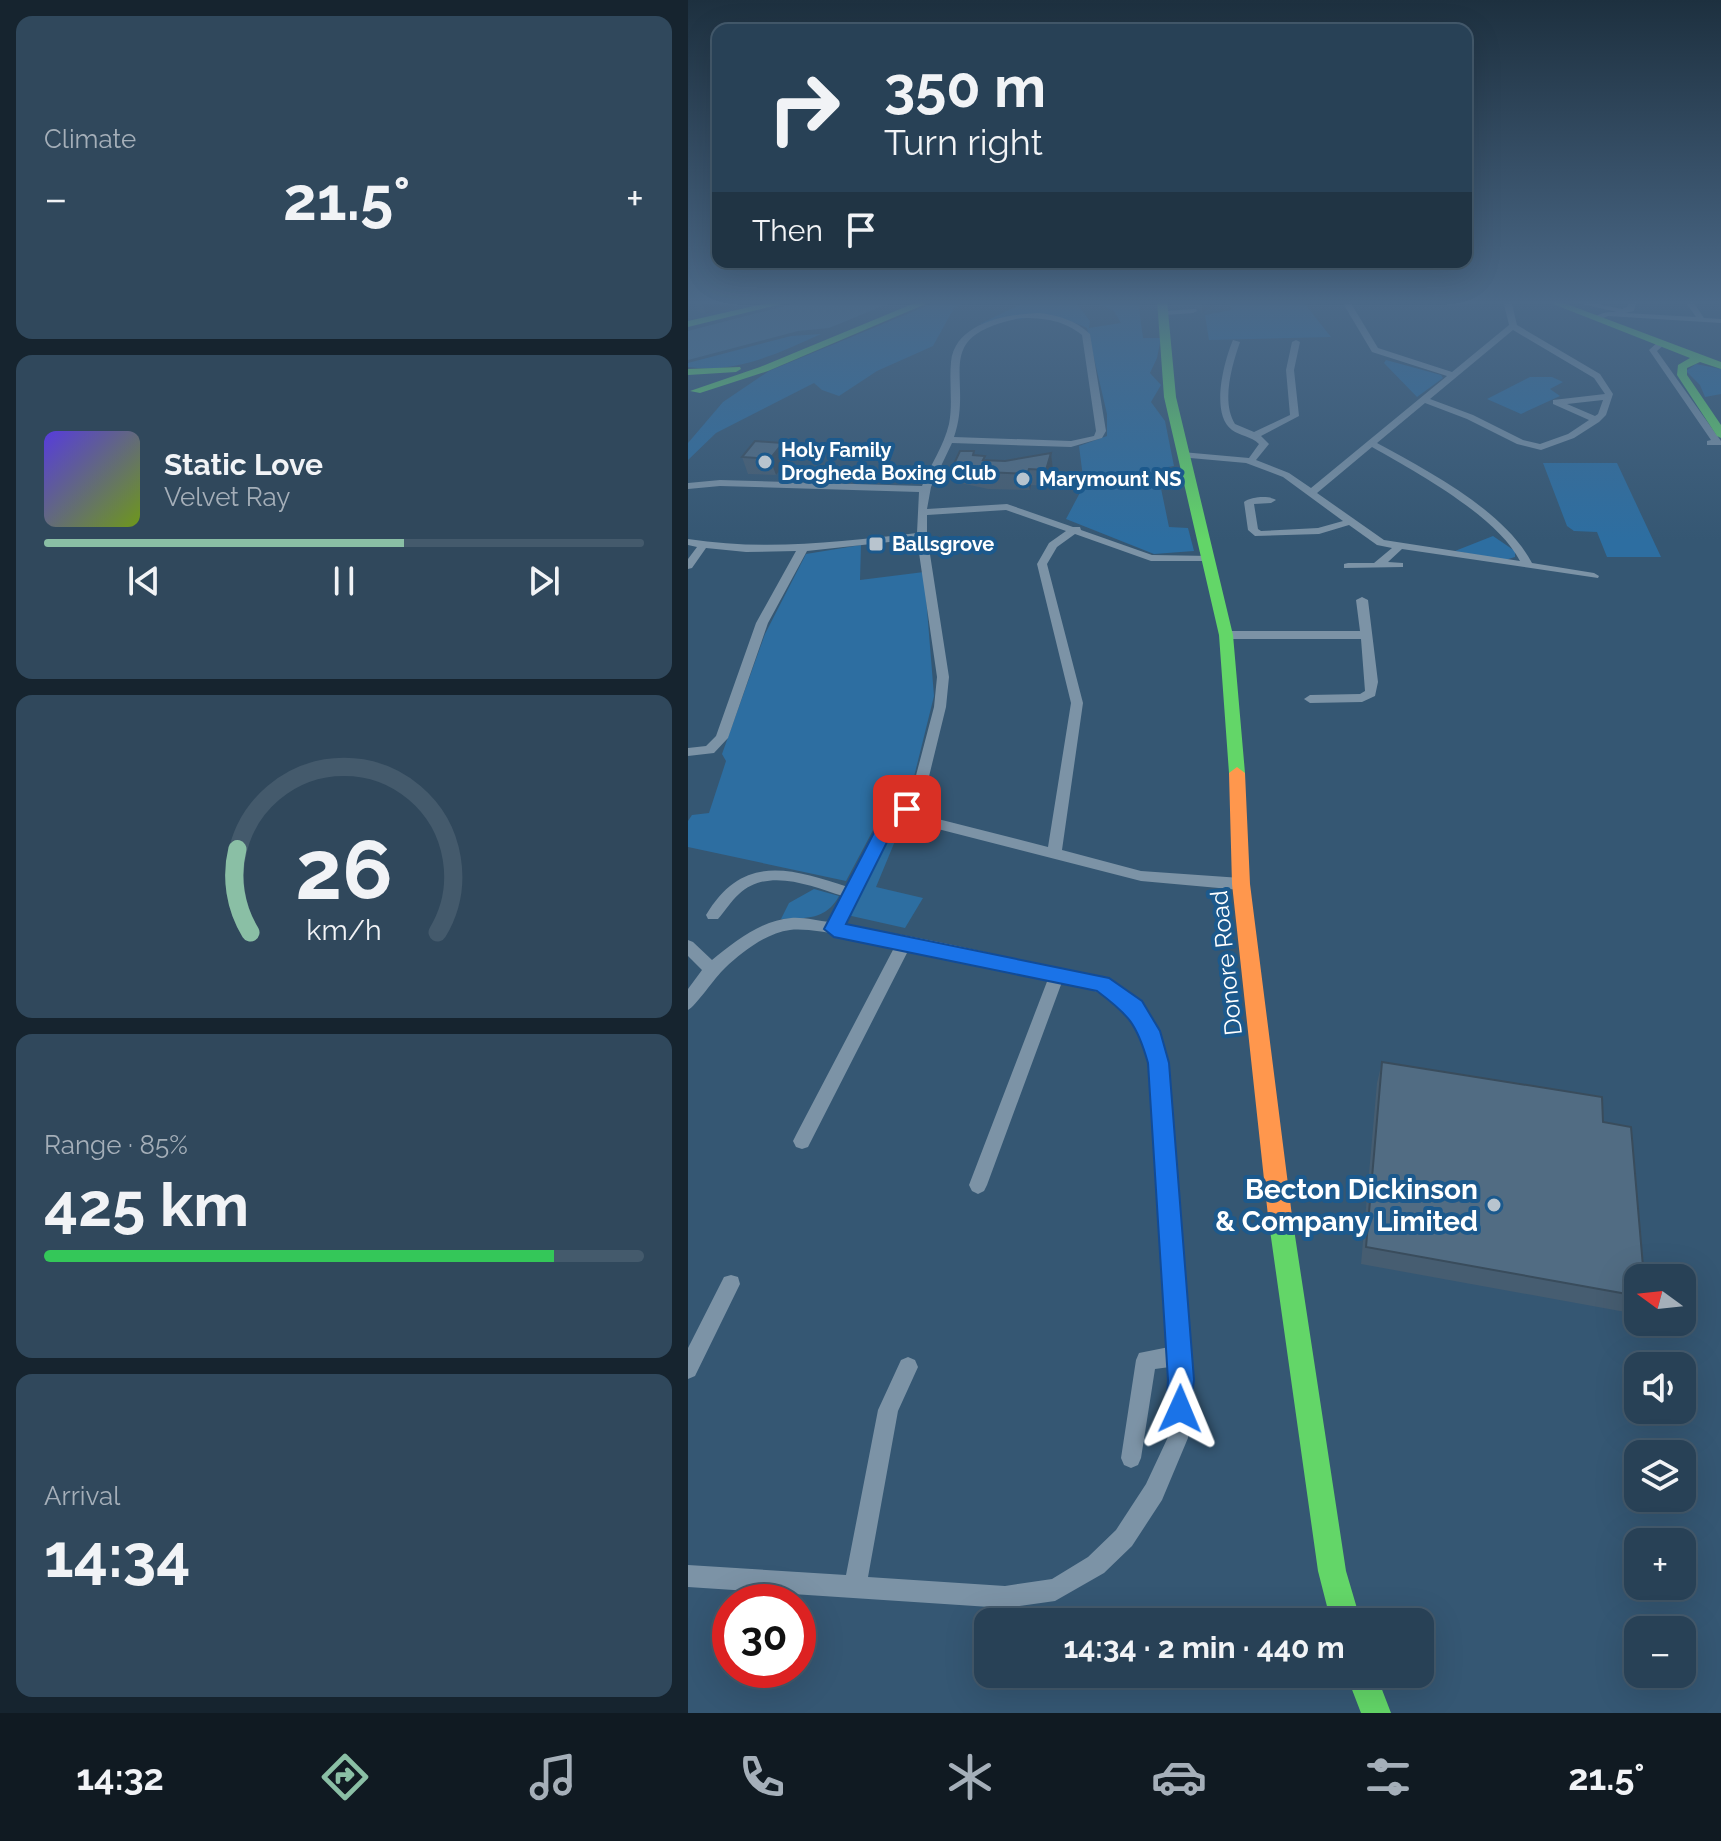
<!DOCTYPE html>
<html lang="en">
<head>
<meta charset="utf-8">
<style>
	body { margin:0; font-family:Raleway,sans-serif; background:#30485c; color:#f1f3f6; height:100vh; display:flex; flex-direction:column; font-size:30px; white-space:nowrap }
	* { box-sizing:border-box; margin:0 }
	p { font-size:26px; color:#a5afb9 }
	.icon { flex:none; width:44px; height:44px; fill:none; stroke:currentColor; stroke-width:2; stroke-linecap:round; stroke-linejoin:round }
	.map { position:relative; flex:1; overflow:hidden }
	.panel { display:flex; flex-direction:column; gap:16px; padding:16px; background:#16242f; width:688px }
	.panel>* { flex:none }
	.guide { position:absolute; left:24px; top:24px; width:760px; height:244px; border-radius:16px; box-shadow:0 8px 32px #0002,0 0 0 2px #445a6c; background:#284156; color:#f1f3f6; overflow:hidden }
	.needle { width:52px; rotate:285deg }
	.controls { position:absolute; left:936px; top:1264px; display:grid; gap:16px }
	.controls a { display:grid; place-items:center; width:72px; height:72px; border-radius:16px; background:#284156; box-shadow:0 8px 32px #0002,0 0 0 2px #445a6c; font-size:40px }
	.speed { position:absolute; left:24px; top:1584px; display:flex; gap:16px; font-size:40px; font-weight:700; text-align:center }
	.speed>* { display:grid; place-content:center; width:104px; height:104px; border-radius:50%; background:#284156; box-shadow:0 8px 32px #0002,0 0 0 2px #445a6c; line-height:1 }
	.speed .limit { border:12px solid #d22; background:#fff; color:#111 }
	.pin { position:absolute; display:grid; place-items:center; width:68px; height:68px; color:#fff; margin:-34px; border-radius:16px; box-shadow:0 4px 12px #0006 }
	.me { position:absolute; width:88px; margin:-44px; rotate:1deg; stroke-linejoin:round; filter:drop-shadow(0 0 6px #0008) }
	.turn { display:flex; align-items:center; gap:28px; height:168px; padding:0 40px; font-size:36px }
	.turn .icon { width:104px; height:104px; stroke-width:2.5 }
	.turn b { display:block; font-size:56px; line-height:68px }
	.then { display:flex; align-items:center; height:76px; padding:0 40px; background:#0003; gap:16px; font-size:30px }
	.big { font-size:60px; font-weight:700; line-height:1.1 }
	.panel .card { flex:1; display:flex; flex-direction:column; justify-content:center; gap:12px; min-width:0; padding:0 28px; border-radius:16px; background:#30485c }
	.panel .dial { align-items:center; gap:0 }
	.dial svg { height:208px; overflow:visible; fill:none; stroke:#445a6c; stroke-width:7; stroke-linecap:round; text-anchor:middle }
	.dial text { fill:#f1f3f6; stroke:none }
	.song { display:flex; align-items:center; gap:24px }
	.cover { width:96px; height:96px; border-radius:12px; background:linear-gradient(135deg,hsl(250 70% 55%),hsl(80 70% 35%)) }
	.played { height:8px; border-radius:4px; background:linear-gradient(90deg,#8abfa5 60%,#445a6c 60%) }
	.keys { display:flex; justify-content:space-around; direction:ltr }
	.heat { display:flex; justify-content:space-between; align-items:center; font-size:44px; direction:ltr }
	.charge { height:12px; border-radius:6px; background:linear-gradient(90deg,#34c759 85%,#445a6c 0) }
	.trip { position:absolute; left:286px; top:1608px; width:460px; height:80px; border-radius:16px; background:#284156; box-shadow:0 8px 32px #0002,0 0 0 2px #445a6c; font-weight:700; line-height:80px; text-align:center }
	.tab-bar { display:flex; height:128px; justify-content:space-around; align-items:center; background:#101a22; color:#a5afb9 }
	.tab-bar .icon { width:56px; height:56px }
	.tab-bar .selected { color:#8abfa5 }
	.tab-bar b { font-size:36px; color:#f1f3f6 }
	main { display:flex; flex:1; min-height:0 }
	.map>svg:first-child { display:block }
	.green { fill:#2d6ea1 }
	.water { fill:#447093 }
	.lines { fill:none; stroke-linecap:round; stroke-linejoin:round }
	.street { fill:#7c93a6; fill-rule:evenodd }
	.fast { fill:#63d668; fill-rule:evenodd }
	.slow { fill:#ff974d; fill-rule:evenodd }
	.wall { fill:#465d71 }
	.shaded-wall { fill:#394c5c }
	.building { fill:#516c83; stroke:#394c5c; stroke-width:2 }
	.route { fill:#1a73e8; stroke:#114b97; stroke-width:2 }
	.poi-dot { fill:#b8c4ce; stroke:#1c598c; stroke-width:3 }
	.labels { text-anchor:middle; dominant-baseline:central; stroke-width:8; stroke-linejoin:round; paint-order:stroke }
	.far-poi-label { font-size:20px; font-weight:bold; fill:#fff; stroke:#1c598c; text-anchor:start }
	.street-label { font-size:24px; fill:#fff; stroke:#1c598c }
	.near-poi-label { font-size:28px; font-weight:bold; fill:#fff; stroke:#1c598c; text-anchor:end }
</style>
</head>
<body>
<main>
<section class="panel">
<div class="card"><p>Climate</p>
<div class="heat"><a>−</a><b class="big">21.5°</b><a>+</a></div>
</div>
<div class="card">
<div class="song"><i class="cover"></i><div><b>Static Love</b><p>Velvet Ray</p></div></div>
<div class="played"></div>
<div class="keys"><svg class="icon" aria-label="previous" viewBox="0 0 24 24"><path d="M18 5L8 12l10 7zM5 5v14"/></svg><svg class="icon" aria-label="pause" viewBox="0 0 24 24"><path d="M8 5v14M16 5v14"/></svg><svg class="icon" aria-label="next" viewBox="0 0 24 24"><path d="M6 5l10 7-10 7zM19 5v14"/></svg></div>
</div>
<div class="card dial"><svg viewBox="0 0 100 80">
<path d="M14 69A42 42 0 1 1 86 69"/>
<path d="M14 69A42 42 0 0 1 9 37" stroke="#8abfa5"/>
<text x="50" y="56" font-size="32" font-weight="700">26</text>
<text x="50" y="72" font-size="11">km/h</text>
</svg></div>
<div class="card"><p>Range · 85%</p><b class="big">425 km</b><div class="charge"></div></div>
<div class="card"><p>Arrival</p><b class="big">14:34</b></div>
</section>
<div class="map">
<svg width="1033" height="1713" viewBox="0 0 1033 1713">
	<rect width="100%" height="100%" fill="#355773"/>
	<!-- green -->
	<path class="green" d="M253 300H282L266 308 245 346 189 371 151 396 134 390 126 383 28 433 0 460V443L35 402 81 371Z
		M341 300H386L402 321 401 328 433 323 426 311 403 300H450L455 338H473L469 358 462 373 473 385 463 402 477 421 486 466 469 469 481 527 500 528 506 551 466 554 378 519 396 485 391 446 419 436V414L399 328C362 309 332 320 292 324Z
		M541 300H609L616 303 643 337 521 340 517 315 543 310Z
		M133 334C91 353 48 374 0 367V363L103 336Z
		M698 360 753 375 755 378 729 397 696 363Z
		M1008 364 1033 369V394L1017 397 1012 385 998 371Z
		M842 377H864L875 382 862 389 872 396 833 414 799 399Z
		M855 463H929L973 557H919L909 532 886 531 879 526Z
		M805 536 827 551V557L817 560 767 551Z
		M173 545 172 580 236 572 246 696 222 793 193 815 158 881 0 847V821L4 815 21 813 38 761 34 754 77 634 118 554Z
		M204 828 212 829 188 887 235 898 217 928 159 915Z
		M126 889 151 896C138 920 119 918 93 919L101 903Z"/>
	<!-- water -->
	<path class="water" d="M120 300H209L141 328 110 331 0 360V331Z"/>
	<g class="lines">
		<!-- street -->
		<path class="street" d="M653 300H661L690 348 764 372 821 325 815 300H823L829 325 912 374 925 394 918 415 911 422 886 438 853 450 829 444 779 419 737 403 689 443C740 471 816 510 844 563L906 573 911 576 910 578 714 549 700 562 715 563V567L656 568V564L660 563H686L704 548 689 545 661 525 631 534 567 536 560 530 556 502C563 497 581 495 588 500L583 503 566 504 570 529 573 531 630 528 655 521 595 477 558 463 491 457V453L494 452 561 458 571 444C563 436 552 436 544 430 522 414 536 361 545 340L552 342C544 365 533 402 547 424L566 432 602 415 598 370 604 342 608 340 612 342 606 370 611 416 573 436 581 444 568 460 601 473 623 488 759 376 684 352ZM825 330 906 378 917 394 865 400V404L901 420 880 434 852 444 835 440 785 415 742 399ZM915 400 910 414 907 416 879 404ZM684 447C728 472 809 516 832 561L696 540 629 493Z
			M877 300H891L934 309 939 307 941 300H949L946 311 937 313 1008 317 996 300H1004L1016 318 1033 319V323L920 316 910 320 906 318C913 312 920 312 929 312Z
			M508 309 509 311 505 313 476 315 472 313 476 311Z
			M352 313C372 316 387 320 402 334L418 431 414 438 383 447 264 443 243 487 239 509 319 504 385 527H392L393 530 464 555 523 556V560L519 561H463L387 534 369 547 359 564 395 703 374 850 453 871 553 878 558 880 560 884 558 888 553 890 453 881 246 828 228 819 224 813 211 820 202 831 156 925C222 935 289 950 355 965 380 971 422 977 442 993 463 1010 471 1038 478 1063L503 1380 500 1438 474 1500 444 1546 416 1573 367 1601 317 1608 0 1587V1565L158 1575 190 1410 213 1360 220 1357 227 1360 230 1367 210 1411 180 1577 317 1586 364 1579 400 1557 428 1530 458 1484 480 1437 482 1367 467 1369 453 1458 450 1465 443 1468 436 1465 433 1458 448 1360 451 1353 481 1347 462 1063C445 1001 432 997 374 982L299 1185 296 1191 290 1194 284 1191 281 1185 360 979 221 949 120 1147 114 1149 108 1147 105 1141 108 1135 207 946C180 941 127 927 102 930 78 933 54 952 37 968 27 977 8 1006 0 1010V989L14 970 0 956V940L5 942 24 960C46 942 74 920 103 918 116 917 130 921 142 922L155 896C123 886 80 867 51 894 43 901 37 911 30 919H20L18 915C55 853 102 868 160 887L192 824 201 814 221 802 246 707 249 677 229 539 119 551 80 623 40 738 26 753 0 756V748L18 746 28 736 68 623 108 551 58 552 18 548 4 568 0 569V559L9 547 0 545V539C77 551 152 542 229 533L231 492 32 486 0 489V483L32 480 234 486C242 465 256 446 261 424 265 404 261 383 263 362 267 322 320 314 352 313ZM333 318C357 318 375 320 394 335L408 431 406 436 383 441 266 437C287 376 239 337 333 318ZM318 510 378 531 361 543 349 564 383 703 360 847 250 819 238 813 234 805 258 707 261 677 239 535V515Z
			M971 341 978 343 969 351 1033 441V445H1019V441L1023 440 961 350Z
			M674 597 680 600 690 682 687 696 674 702 622 703 616 699 622 695 672 694 677 691 673 639H538L532 635 538 631H672L668 600Z
			M43 1275 50 1277 52 1284 7 1376 0 1379V1348L36 1277Z"/>
		<!-- fast -->
		<path class="fast" d="M92 300H109L0 327V321Z
			M234 300H247L80 371 12 393 2 391 72 367Z
			M469 300H479L488 397 545 635 557 773 549 779 541 773 531 635 476 397Z
			M855 300H868L1033 362V369L1012 362 999 368V375L1033 425V438L1029 436 989 375 990 365 1002 358Z
			M52 367 53 369 48 372 0 375V369Z
			M592 1205 600 1208 604 1216 658 1571 673 1622H643L630 1571 580 1216 584 1208Z
			M658 1674H688L703 1713H673Z"/>
		<!-- slow -->
		<path class="slow" d="M549 767 557 773 562 884 604 1216 600 1224 592 1227 584 1224 580 1216 544 884 541 773Z"/>
	</g>
	<!-- wall -->
	<path class="wall" d="M6 300H44L47 307 18 314 10 311Z
		M481 300H526V306L514 313 508 306 483 308Z
		M95 443 100 459 88 475 60 474 54 457Z
		M287 455 297 456V460L365 470 360 486 343 485 342 490 300 489 268 482 265 466Z
		M694 1062 915 1122 950 1278V1306L943 1313 673 1264 689 1083Z"/>
	<!-- shaded-wall -->
	<path class="shaded-wall" d="M13 300H44L47 307 18 314Z
		M514 300H526V306L514 313Z
		M95 443 100 459 88 475 82 459Z
		M363 453 365 470 360 486 358 470Z
		M341 469 343 485 342 490 339 474Z"/>
	<!-- building -->
	<path class="building" d="M67 441 95 443 82 459 54 457Z
		M272 451H286L285 455 297 456 295 460 317 461 363 453 358 470 341 469 339 474 297 472 265 466Z
		M694 1062 914 1097 915 1122 943 1127 956 1278H950V1296L678 1247Z"/>
	<!-- sky -->
	<linearGradient id="sky" x2="0" y2="1"><stop stop-color="#1d303f"/><stop offset="0.56" stop-color="#4b6988"/><stop offset="1" stop-color="#4b6988" stop-opacity="0"/></linearGradient>
	<rect width="1033" height="540" fill="url(#sky)"/>
	<!-- route -->
	<path class="route" d="M219 802 228 809 204 832 158 924 421 978 454 1001 472 1031 481 1063 506 1380 501 1419 492 1422 482 1419 478 1409 480 1380 460 1063C449 1024 441 1015 409 991L146 937 136 929 191 823Z"/>
	<!-- markers -->
	<g class="poi-dot">
		<circle cx="77" cy="462" r="8"/>
		<circle cx="335" cy="479" r="8"/>
		<rect x="180" y="536" width="16" height="16" rx="4"/>
		<circle cx="806" cy="1205" r="8"/>
	</g>
	<g class="labels">
		<!-- far-poi labels -->
		<g class="far-poi-label">
			<text x="93" y="450">Holy Family<tspan x="93" dy="23">Drogheda Boxing Club</tspan></text>
			<text x="351" y="479">Marymount NS</text>
			<text x="204" y="544">Ballsgrove</text>
		</g>
		<!-- street labels -->
		<g class="street-label">
			<text transform="translate(538 963) rotate(-96)">Donore Road</text>
		</g>
		<!-- near-poi labels -->
		<g class="near-poi-label">
			<text x="790" y="1189">Becton Dickinson<tspan x="790" dy="32">&amp; Company Limited</tspan></text>
		</g>
	</g>
</svg>
<div class="controls">
<a><svg class="needle" viewBox="-14 -14 28 28"><path d="M0-13l5 13h-10z" fill="#e53935"/><path d="M0 13l5-13h-10z" fill="#a5afb9"/></svg></a>
<a><svg class="icon" aria-label="sound" viewBox="0 0 24 24"><path d="M4 9h4l5-4v14l-5-4H4zM17 9q2 3 0 6"/></svg></a>
<a><svg class="icon" aria-label="layers" viewBox="0 0 24 24"><path d="M12 4l9 5-9 5-9-5zM3 14l9 5 9-5"/></svg></a>
<a>+</a>
<a>−</a>
</div>
<div class="speed"><div class="limit">30</div></div>
<div class="pin" style="left:219px;top:809px;background:#d93025"><svg class="icon" aria-label="arrive" viewBox="0 0 24 24"><path d="M6 21V4h12l-3 4 3 4H6"/></svg></div>
<svg class="me" style="left:492px;top:1409px" viewBox="-20 -20 40 40"><path d="M0-17L14 15 0 8-14 15z" fill="#1a73e8" stroke="#fff" stroke-width="4"/></svg>
<div class="trip">14:34 · 2 min · 440 m</div>
<div class="guide">
<div class="turn"><svg class="icon" aria-label="right" viewBox="0 0 24 24"><path d="M7 20v-9h11M14 6l5 5-5 5"/></svg><div><b>350 m</b>Turn right</div></div>
<div class="then">Then<svg class="icon" aria-label="arrive" viewBox="0 0 24 24"><path d="M6 21V4h12l-3 4 3 4H6"/></svg></div>
</div>
</div>
</main>
<nav class="tab-bar">
<b>14:32</b>
<svg class="icon selected" aria-label="directions" viewBox="0 0 24 24"><path d="M12 3l9 9-9 9-9-9zM9 14v-3h6M13 9l2 2-2 2"/></svg>
<svg class="icon" aria-label="music" viewBox="0 0 24 24"><path d="M9 18V5l10-2v13"/><circle cx="6" cy="18" r="3"/><circle cx="16" cy="16" r="3"/></svg>
<svg class="icon" aria-label="phone" viewBox="0 0 24 24"><path d="M5 4h4l2 5-3 2q2 4 5 5l2-3 5 2v4C11 20 4 13 5 4z"/></svg>
<svg class="icon" aria-label="climate" viewBox="0 0 24 24"><path d="M12 3v18M4 7l16 10M4 17L20 7"/></svg>
<svg class="icon" aria-label="car" viewBox="0 0 24 24"><path d="M5 17H2v-5l4-1 3-4h7l3 4 3 1v5h-3M9 17h6M6 11h13"/><circle cx="7" cy="17" r="2"/><circle cx="17" cy="17" r="2"/></svg>
<svg class="icon" aria-label="filters" viewBox="0 0 24 24"><path d="M4 7h16M4 17h16"/><circle cx="9" cy="7" r="2"/><circle cx="15" cy="17" r="2"/></svg>
<b>21.5°</b>
</nav>
</body>
</html>
